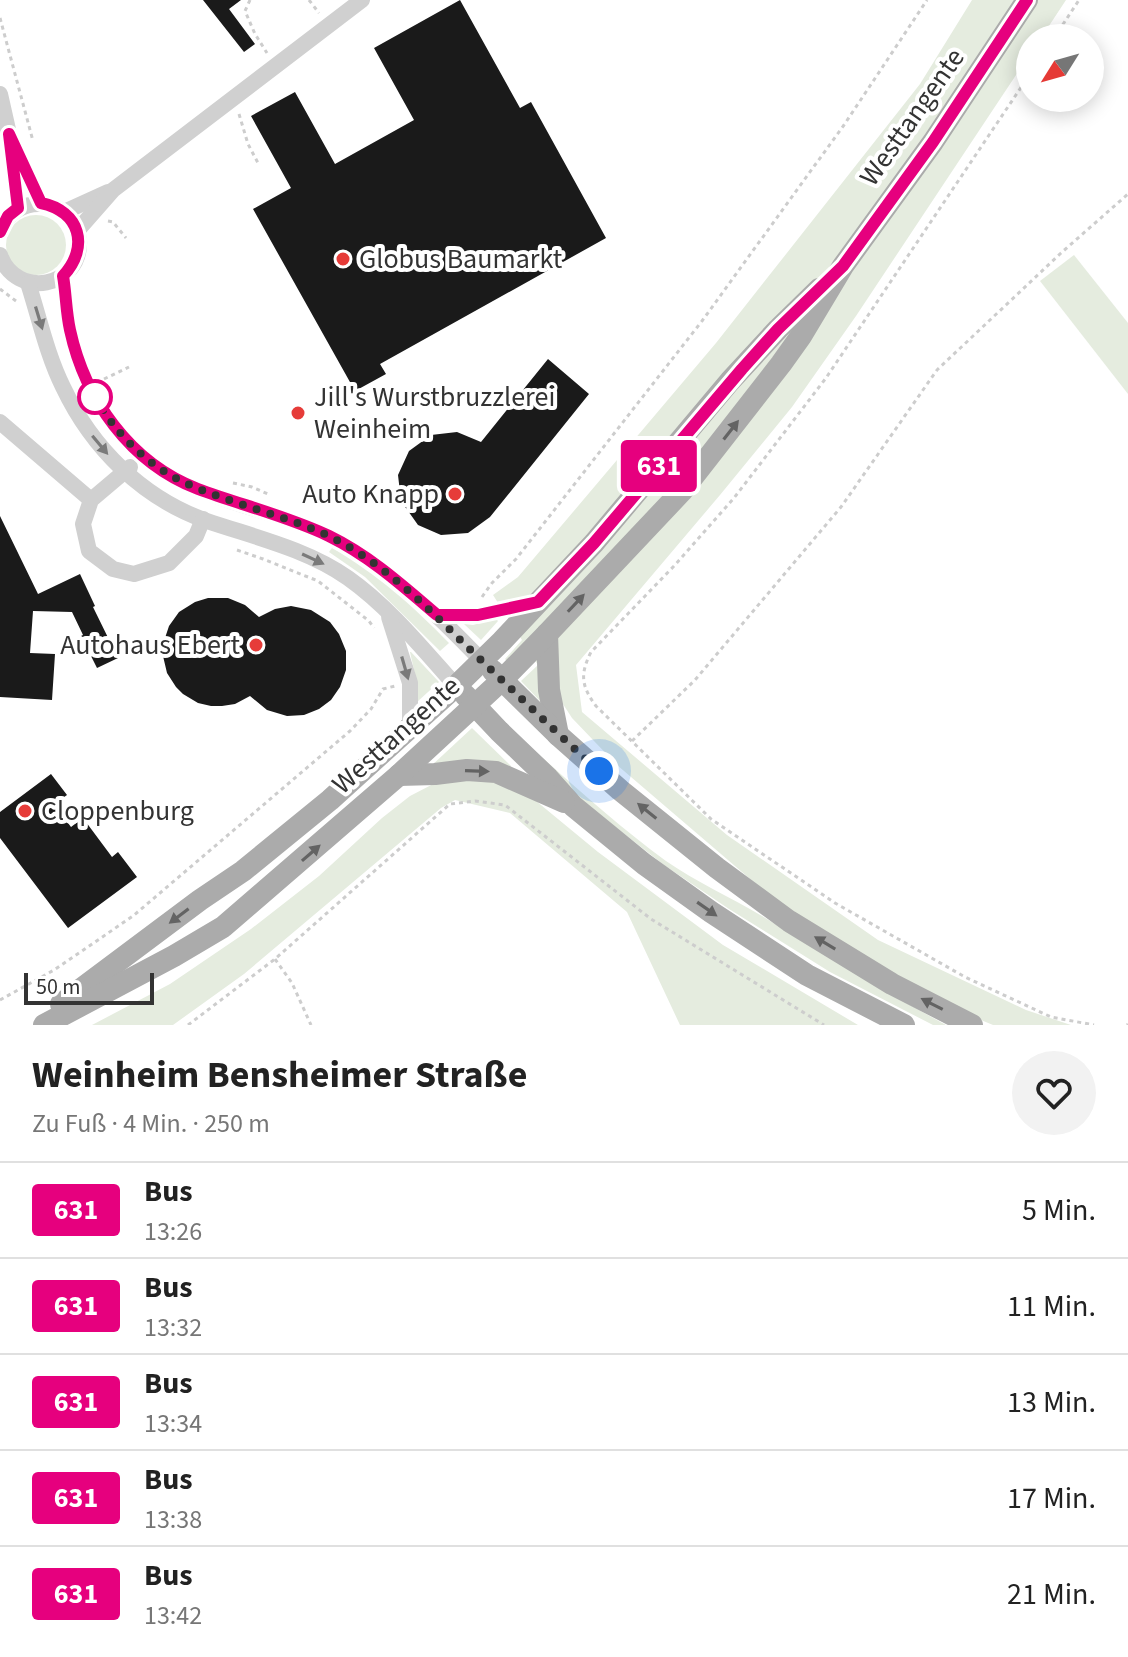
<!DOCTYPE html>
<html lang="de">
<head>
<meta charset="utf-8">
<style>
	:root { --surface:#fff; --page:#f2f2f2; --text:#222; --muted:#767676; --line:#e0e0e0 }
	body { margin:0; font-family:"Source Sans 3",sans-serif; background:var(--page); color:var(--text); height:100vh; display:flex; flex-direction:column; font-size:30px; white-space:nowrap }
	* { box-sizing:border-box; margin:0 }
	p { font-size:26px; color:var(--muted) }
	.icon { flex:none; width:44px; height:44px; fill:none; stroke:currentColor; stroke-width:2; stroke-linecap:round; stroke-linejoin:round }
	.map { position:relative; height:1025px; overflow:hidden }
	.drawer { display:flex; flex-direction:column; background:var(--surface); flex:1 }
	.drawer>* { flex:none }
	.badge { padding:0 16px; border-radius:6px; font-size:28px; line-height:52px }
	.needle { width:52px; rotate:233deg }
	.buttons { position:absolute; left:1016px; top:24px; display:grid; gap:16px }
	.buttons a { display:grid; place-items:center; width:88px; height:88px; border-radius:50%; background:var(--surface); box-shadow:0 4px 20px #0003; font-size:40px }
	.scale { position:absolute; left:24px; bottom:20px; width:130px; box-sizing:border-box; padding-left:8px; border:4px solid #333; border-top:0; font-size:22px; line-height:28px; white-space:nowrap; color:#333; -webkit-text-stroke:6px #fff; paint-order:stroke }
	.you { position:absolute; width:40px; height:40px; margin:-20px; border:6px solid #fff; border-radius:50%; background:#1a73e8; box-shadow:0 0 0 12px #1a73e833 }
	.map>.badge { position:absolute; translate:-50% -50%; box-shadow:0 0 0 4px #fff }
	.round { display:grid; place-items:center; flex:none; width:84px; height:84px; border-radius:42px; background:var(--page) }
	.head { display:flex; align-items:center; justify-content:space-between; height:136px; padding:0 32px }
	h1 { font-size:38px; font-weight:700; line-height:60px }
	ul { padding:0; list-style:none }
	li { display:flex; align-items:center; gap:24px; height:96px; padding:0 32px; border-top:2px solid var(--line) }
	li div { flex:1 }
	li b { display:block; font-size:30px }
	li em { font-style:normal }
	li .badge { min-width:88px; font-weight:700; text-align:center }
	.map>svg:first-child { display:block }
</style>
</head>
<body>
<div class="map">
<svg width="1128" height="1025" viewBox="0 0 1128 1025">
	<rect width="100%" height="100%" fill="#fff"/>
	<g fill="#e5ecdf">
		<polygon points="972,0 1066,0 1041,38 1030,38 1030,54 856,316 792,407 720,495 576,665 582,712 727,835 878,940 1026,1010 1071,1025 993,1025 964,1013 801,920 763,890 617,765 572,718 539,667 541,702 521,681 538,665 525,645 507,661 505,659 522,640 493,595 518,577 716,343 920,84"/>
		<circle cx="36" cy="245" r="30"/>
		<polygon points="1074,255 1128,323 1128,394 1040,281"/>
		<path d="M332,548C378,575 412,605 449,643L440,651L365,577L329,552Z"/>
		<polygon points="496,619 498,621 481,640 464,624 473,625"/>
		<polygon points="410,652 411,652 439,682 417,702 415,674"/>
		<path d="M507,726C559,772 610,820 666,861C696,882 730,897 762,916C823,953 883,991 946,1025H933L830,972L729,909L664,865L586,804Z"/>
		<polygon points="472,728 511,766 509,769 430,767"/>
		<polygon points="472,776 524,791 598,852 723,945 858,1025 680,1025 627,912 510,813 455,800 441,808 244,974 173,1025 92,1025 170,984 251,929 319,876 382,818 410,796 439,781"/>
	</g>
	<g fill="#1a1a1a">
		<polygon points="203,0 241,0 229,9 255,44 244,52"/>
		<polygon points="460,0 520,108 531,102 606,238 380,364 386,374 355,391 253,209 291,188 251,116 295,92 335,164 414,120 374,48"/>
		<polygon points="548,359 589,394 490,517 468,533 441,535 418,525 401,501 398,475 409,451 431,435 457,432 481,442"/>
		<polygon points="0,516 38,594 80,574 95,606 93,607 118,658 97,668 81,636 83,635 72,612 33,611 30,653 55,654 52,700 0,697"/>
		<polygon points="208,598 228,598 245,605 259,617 275,609 291,606 311,610 330,622 339,634 346,651 346,670 340,687 331,700 319,709 304,715 287,716 267,710 250,696 235,704 222,706 211,706 198,703 183,694 176,687 167,673 163,656 164,641 169,626 179,612 195,602"/>
		<polygon points="51,774 67,795 54,804 71,827 83,818 112,857 118,852 137,877 68,928 0,838 0,812"/>
	</g>
	<g fill="none" stroke-linecap="round" stroke-linejoin="round">
		<g stroke="#cdcdcd" stroke-width="3" stroke-dasharray="4 4" stroke-linecap="butt">
			<polyline points="250,0 245,11 255,34 267,53"/>
			<polyline points="309,0 319,13"/>
			<polyline points="0,18 33,141"/>
			<polyline points="1054,38 1079,0"/>
			<path d="M1030,74L826,378L734,498L675,565L591,652C580,674 581,686 596,706L711,819L835,903L965,977L1051,1017L1094,1025"/>
			<polyline points="239,114 248,144 258,163"/>
			<polyline points="108,221 113,222 126,238"/>
			<polyline points="0,289 16,301"/>
			<polyline points="104,379 129,367"/>
			<polyline points="233,483 252,487 268,494"/>
			<polyline points="237,550 263,559 318,581 369,621 374,628"/>
			<polyline points="482,597 492,583 516,559 702,321 844,125 927,0"/>
			<polyline points="632,741 695,680 841,507 937,370 1061,253 1128,194"/>
			<polyline points="275,959 292,983 311,1025"/>
			<polyline points="0,1000 54,970 133,916 350,731 371,709 383,689 395,686"/>
			<polyline points="188,1025 275,959 450,804 475,801 505,805 651,919 824,1025"/>
			<polyline points="1127,1025 1128,1024"/>
		</g>
		<g stroke="#d0d0d0" stroke-width="16">
			<polyline points="0,94 9,134 18,208"/>
			<polyline points="15,146 41,203"/>
			<polyline points="64,212 108,192"/>
			<polyline points="77,231 113,190 362,0"/>
			<path d="M0,232C13,191 75,196 79,240C82,288 16,300 0,255"/>
			<path d="M63,276C66,294 66,312 70,330C85,399 128,458 193,487C238,507 288,515 331,537C390,568 437,614 482,661"/>
			<path d="M28,283C39,317 47,355 63,387C92,448 142,498 207,521C254,537 307,549 348,578C389,607 422,648 456,686"/>
			<polyline points="0,422 91,500"/>
			<polyline points="130,467 91,500 83,524 89,551 113,569 134,574 169,563 196,536 203,519"/>
			<polyline points="437,615 478,615 538,602"/>
			<polyline points="389,617 410,683 410,727"/>
		</g>
		<g stroke="#ababab" stroke-width="22">
			<polyline points="547,634 549,690 558,735"/>
			<polyline points="493,671 558,735 620,790 717,868 789,921 892,984 972,1025"/>
			<polyline points="465,695 499,731 548,778 573,806 644,864 711,912 807,975 904,1025"/>
			<polyline points="399,775 435,774 467,770 496,772 564,802"/>
			<polyline points="61,1004 200,900 243,871 330,800 456,686 502,641 594,543 730,381 778,329 819,289"/>
			<polyline points="44,1025 174,956 223,927 399,775 502,680 547,634 682,491 781,364 801,336 843,266 933,142 1027,0"/>
		</g>
	</g>
	<defs><path id="oneway-solid" d="M-6-.8H1V-3.2L6.5 0L1 3.2V.8H-6Z" transform="scale(2)"/></defs>
	<g fill="#7a7a7a">
		<use href="#oneway-solid" transform="translate(39 318) rotate(73)"/>
		<use href="#oneway-solid" transform="translate(100 445) rotate(50)"/>
		<use href="#oneway-solid" transform="translate(313 559) rotate(25)"/>
		<use href="#oneway-solid" transform="translate(405 668) rotate(74)"/>
	</g>
	<g fill="#636363">
		<use href="#oneway-solid" transform="translate(731 430) rotate(-52)"/>
		<use href="#oneway-solid" transform="translate(576 603) rotate(-47)"/>
		<use href="#oneway-solid" transform="translate(477 771) rotate(2)"/>
		<use href="#oneway-solid" transform="translate(647 811) rotate(-141)"/>
		<use href="#oneway-solid" transform="translate(311 853) rotate(-41)"/>
		<use href="#oneway-solid" transform="translate(707 909) rotate(35)"/>
		<use href="#oneway-solid" transform="translate(179 916) rotate(143)"/>
		<use href="#oneway-solid" transform="translate(825 943) rotate(-149)"/>
		<use href="#oneway-solid" transform="translate(932 1004) rotate(-153)"/>
	</g>
	<g fill="none" stroke-linecap="round" stroke-linejoin="round">
		<g stroke="#fff" stroke-width="18">
			<path id="line" d="M0,232L8,216L18,208L9,134L41,203C80,211 90,247 63,276C66,293 66,312 70,330C85,399 130,463 198,489C241,505 287,516 329,536C370,556 403,586 437,615H478L538,602L594,543L742,369L778,329L843,266L933,142L1027,0"/>
		</g>
		<use href="#line" stroke="#e6007e" stroke-width="12"/>
		<path stroke="#333" stroke-width="8" stroke-dasharray="0 14.4" d="M95,397L92,391C114,434 151,470 197,488C240,506 286,516 329,536C390,566 435,616 484,663C522,699 560,736 599,771"/>
	</g>
	<g fill="#e63c39" stroke="#fff" stroke-width="3">
		<circle cx="343" cy="259" r="8"/>
		<circle cx="298" cy="413" r="8"/>
		<circle cx="455" cy="494" r="8"/>
		<circle cx="256" cy="645" r="8"/>
		<circle cx="25" cy="811" r="8"/>
	</g>
	<circle fill="#fff" stroke="#e6007e" stroke-width="4" cx="95" cy="397" r="16"/>
	<g text-anchor="middle" dominant-baseline="central" stroke-width="8" stroke-linejoin="round" paint-order="stroke">
		<g font-size="28" fill="#333" stroke="#fff">
			<text transform="translate(912 117) rotate(-55)">Westtangente</text>
			<text transform="translate(396 735) rotate(-42)">Westtangente</text>
		</g>
		<g font-size="28" fill="#333" stroke="#fff" text-anchor="start">
			<text x="359" y="259">Globus Baumarkt</text>
			<text x="314" y="397">Jill's Wurstbruzzlerei<tspan x="314" dy="32">Weinheim</tspan></text>
			<text x="439" y="494" text-anchor="end">Auto Knapp</text>
			<text x="240" y="645" text-anchor="end">Autohaus Ebert</text>
			<text x="41" y="811">Cloppenburg</text>
		</g>
	</g>
</svg>
<div class="buttons">
<a><svg class="needle" viewBox="-14 -14 28 28"><path d="M0-13l5 13h-10z" fill="#e53935"/><path d="M0 13l5-13h-10z" fill="#767676"/></svg></a>
</div>
<div class="scale">50 m</div>
<div class="you" style="left:599px;top:771px"></div>
<b class="badge" style="left:659px;top:466px;background:#e6007e;color:#fff">631</b>
</div>
<section class="drawer">
<div class="head"><div><h1>Weinheim Bensheimer Straße</h1><p>Zu Fuß · 4 Min. · 250 m</p></div><a class="round"><svg class="icon" aria-label="heart" viewBox="0 0 24 24"><path d="M12 20l-8-8c-3-5 5-10 8-4 3-6 11-1 8 4z"/></svg></a></div>
<ul>
<li><span class="badge" style="background:#e6007e;color:#fff">631</span><div><b>Bus</b><p>13:26</p></div><em>5 Min.</em></li>
<li><span class="badge" style="background:#e6007e;color:#fff">631</span><div><b>Bus</b><p>13:32</p></div><em>11 Min.</em></li>
<li><span class="badge" style="background:#e6007e;color:#fff">631</span><div><b>Bus</b><p>13:34</p></div><em>13 Min.</em></li>
<li><span class="badge" style="background:#e6007e;color:#fff">631</span><div><b>Bus</b><p>13:38</p></div><em>17 Min.</em></li>
<li><span class="badge" style="background:#e6007e;color:#fff">631</span><div><b>Bus</b><p>13:42</p></div><em>21 Min.</em></li>
</ul>
</section>
</body>
</html>
